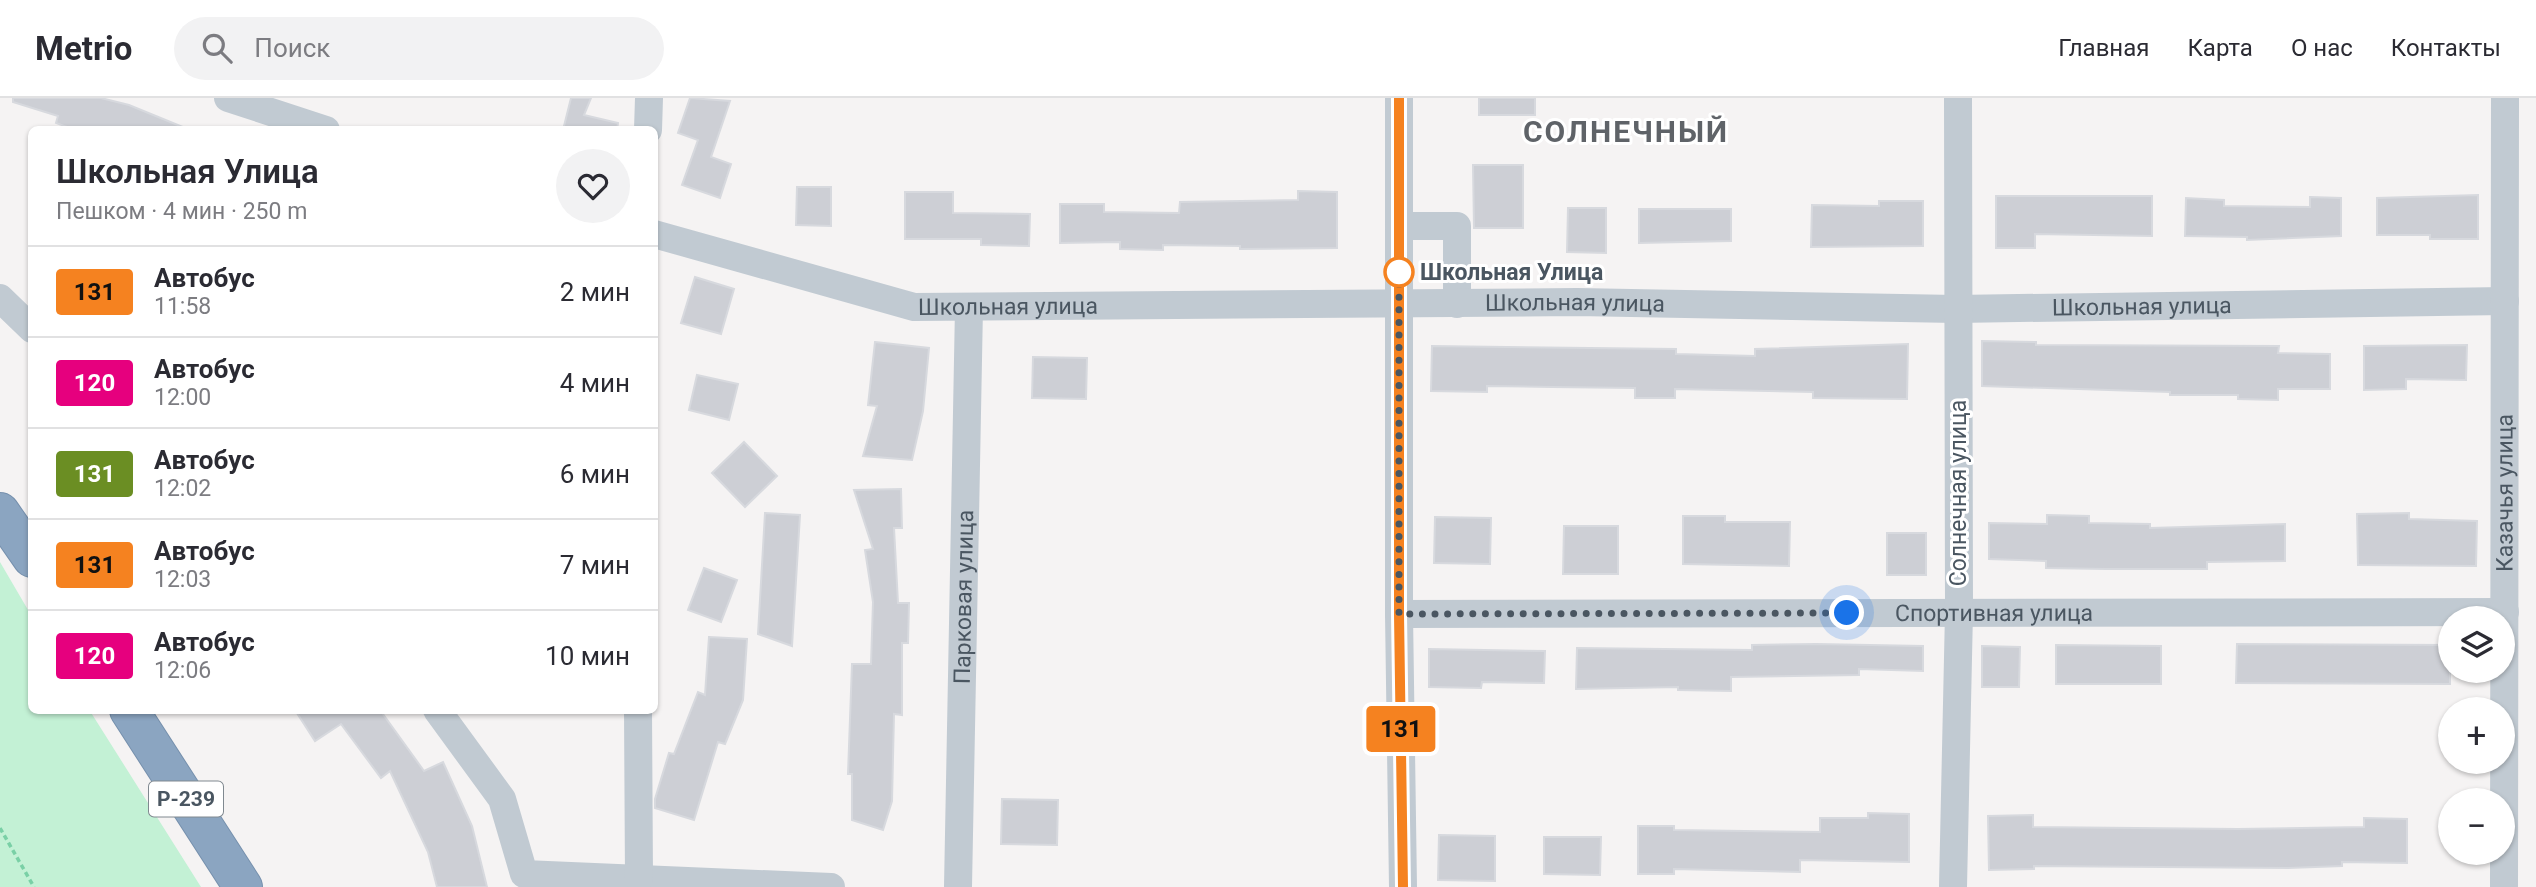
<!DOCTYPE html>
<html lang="ru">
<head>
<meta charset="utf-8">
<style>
	:root { --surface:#fff; --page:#f2f2f3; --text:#2b2b33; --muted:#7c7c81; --line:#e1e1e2 }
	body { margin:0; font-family:Roboto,sans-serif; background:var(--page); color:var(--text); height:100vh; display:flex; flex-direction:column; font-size:26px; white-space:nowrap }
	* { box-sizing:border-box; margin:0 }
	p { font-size:23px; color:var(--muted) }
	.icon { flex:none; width:38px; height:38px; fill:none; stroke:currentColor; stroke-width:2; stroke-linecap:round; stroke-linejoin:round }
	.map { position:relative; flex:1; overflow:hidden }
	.side { position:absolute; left:28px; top:28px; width:630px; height:588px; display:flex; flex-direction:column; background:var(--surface); border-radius:10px; box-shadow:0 2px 5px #0004 }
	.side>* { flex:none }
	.badge { padding:0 14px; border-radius:5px; font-size:24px; line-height:46px }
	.tools { position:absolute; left:2438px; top:508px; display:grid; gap:14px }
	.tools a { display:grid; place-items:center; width:77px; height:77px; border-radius:50%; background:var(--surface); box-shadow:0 2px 5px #0004; font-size:35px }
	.you { position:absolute; width:35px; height:35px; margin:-18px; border:5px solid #fff; border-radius:50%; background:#1a73e8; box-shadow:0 0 0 10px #1a73e833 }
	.map>.badge { position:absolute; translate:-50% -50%; box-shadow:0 0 0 4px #fff }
	.round { display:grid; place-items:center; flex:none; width:74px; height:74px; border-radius:37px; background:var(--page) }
	.summary { display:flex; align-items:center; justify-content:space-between; height:119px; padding:0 28px }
	h1 { font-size:33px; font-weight:600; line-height:52px }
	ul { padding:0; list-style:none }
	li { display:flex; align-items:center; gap:21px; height:91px; padding:0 28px; border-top:2px solid var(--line) }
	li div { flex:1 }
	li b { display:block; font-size:26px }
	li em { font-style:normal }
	li .badge { min-width:77px; font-weight:700; text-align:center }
	header { display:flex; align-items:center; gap:42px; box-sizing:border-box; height:98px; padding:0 35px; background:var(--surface); border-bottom:2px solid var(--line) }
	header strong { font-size:33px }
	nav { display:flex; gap:38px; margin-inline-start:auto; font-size:24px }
	.search { width:490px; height:63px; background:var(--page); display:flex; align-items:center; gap:18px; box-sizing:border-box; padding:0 24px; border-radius:38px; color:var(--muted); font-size:26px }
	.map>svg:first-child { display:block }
</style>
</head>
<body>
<header>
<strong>Metrio</strong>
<div class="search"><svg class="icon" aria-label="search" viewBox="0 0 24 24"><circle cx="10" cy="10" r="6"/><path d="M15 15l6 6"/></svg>Поиск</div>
<nav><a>Главная</a><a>Карта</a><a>О нас</a><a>Контакты</a></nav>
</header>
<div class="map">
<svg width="2536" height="789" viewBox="0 0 2536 789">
	<rect width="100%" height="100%" fill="#f5f3f3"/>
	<polygon fill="#c3f1d5" points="0,464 31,517 32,612 90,613 201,789 0,789"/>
	<g fill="#cdcfd5" stroke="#d7d9de" stroke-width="2">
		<polygon points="13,0 101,0 129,7 190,32 75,32 56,25 58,18 13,4"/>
		<polygon points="571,0 591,0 584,17 618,25 617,32 563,32"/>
		<polygon points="690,0 730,3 711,59 731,66 720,100 682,87 698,42 678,35"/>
		<rect x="1479" y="0" width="56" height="17"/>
		<polygon points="1473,67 1523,67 1523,130 1474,130"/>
		<polygon points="797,89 831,89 831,128 796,127"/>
		<polygon points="1298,93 1337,94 1337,150 1240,151 1240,148 1163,147 1163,152 1120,151 1120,144 1060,145 1060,106 1104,106 1104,114 1179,115 1180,104 1298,102"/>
		<polygon points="905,94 953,94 953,115 1030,116 1029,148 981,147 981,141 905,141"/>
		<polygon points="2478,97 2478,141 2430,141 2430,137 2377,137 2377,100"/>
		<polygon points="1996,98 2152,98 2152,138 2035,136 2035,150 1996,150"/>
		<polygon points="2310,99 2341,100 2341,138 2247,142 2247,139 2185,138 2186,100 2224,102 2224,108 2310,109"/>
		<polygon points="1879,103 1923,103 1923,148 1811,149 1812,107 1879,108"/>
		<polygon points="1568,110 1606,110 1606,155 1567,154"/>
		<polygon points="1639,111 1731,111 1731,143 1639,145"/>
		<polygon points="695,179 734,191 721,236 681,225"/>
		<polygon points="1982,243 2036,244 2036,247 2279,248 2278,255 2330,256 2330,291 2278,291 2278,302 2238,301 2238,297 2170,297 2170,294 1982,288"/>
		<polygon points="875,244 929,250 923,313 912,362 863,358 877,308 868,307"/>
		<polygon points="1908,246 1907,301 1813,300 1813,294 1675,291 1675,300 1635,300 1635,290 1552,289 1487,288 1487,294 1431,293 1432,248 1676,251 1676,256 1755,258 1755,251"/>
		<polygon points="2467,247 2466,282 2406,281 2406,291 2364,292 2364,248"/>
		<polygon points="1033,259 1087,260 1086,301 1032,300"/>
		<polygon points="697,277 738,286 729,322 689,312"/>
		<polygon points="744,344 777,378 745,409 712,375"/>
		<polygon points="901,391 902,430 894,430 898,505 909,505 908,545 902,545 902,617 894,616 892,703 883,732 852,722 852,676 848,676 852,566 871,566 873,504 865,452 873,451 854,392"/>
		<polygon points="765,415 800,417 792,548 758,536"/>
		<polygon points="2409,415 2409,421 2477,423 2476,468 2358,467 2357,416"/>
		<polygon points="2047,417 2089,418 2089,425 2150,426 2150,430 2285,426 2285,463 2207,464 2207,471 2106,471 2046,470 2046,463 1989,461 1989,425 2047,426"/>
		<polygon points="1683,418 1725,418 1725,424 1790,424 1789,468 1683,466"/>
		<polygon points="1435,419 1491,420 1490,466 1434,465"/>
		<polygon points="1564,428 1618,428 1618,476 1563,476"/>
		<rect x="1887" y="435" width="39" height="42"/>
		<polygon points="704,470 737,482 721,524 688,512"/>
		<polygon points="709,539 747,541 743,602 725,646 718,644 694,722 655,710 655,701 669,655 674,656 698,594 705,597"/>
		<polygon points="1816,546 1923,548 1923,573 1859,571 1859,577 1731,579 1731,593 1678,592 1678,589 1576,591 1577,550 1752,552 1752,547"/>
		<polygon points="2237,546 2450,547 2450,586 2236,585"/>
		<polygon points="2056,547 2161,548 2161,586 2056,586"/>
		<polygon points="1982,548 2020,549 2019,589 1982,589"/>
		<polygon points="1429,551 1545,553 1544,585 1482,584 1481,590 1429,589"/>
		<polygon points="295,612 380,612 424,673 443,664 472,728 487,789 437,789 428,754 390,673 381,680 341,626 315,643"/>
		<polygon points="1002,701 1058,702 1057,747 1001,746"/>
		<polygon points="1868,715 1909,716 1909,764 1800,762 1800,774 1674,771 1674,776 1638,776 1638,728 1674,728 1674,732 1820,734 1820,720 1868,720"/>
		<polygon points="2033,717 2033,729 2238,731 2364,729 2364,720 2407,721 2407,765 2342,764 2342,768 2288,770 2034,768 2034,771 1989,772 1988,718"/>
		<polygon points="1439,737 1495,738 1495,783 1438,782"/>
		<polygon points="1544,739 1601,739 1600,777 1544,776"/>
	</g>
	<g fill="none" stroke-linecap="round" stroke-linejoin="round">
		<g stroke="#7690ad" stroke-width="40">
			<g id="highway">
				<polyline points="0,414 32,460"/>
				<polyline points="129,612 243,789"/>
			</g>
		</g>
		<polyline stroke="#7ad0a6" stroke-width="3.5" stroke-dasharray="5 3.5" stroke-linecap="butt" points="0,730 34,789"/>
		<g stroke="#c1cad2" stroke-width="28">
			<polyline points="228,0 326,32"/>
			<polyline points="1399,0 1399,516 1403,789"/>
			<polyline points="648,32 649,0"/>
			<polyline points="1399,128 1457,128 1457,206"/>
			<path id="s1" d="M654,136L914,209L1577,204L1956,211L2505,203"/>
			<polyline points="0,200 32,231"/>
			<path id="s2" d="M1399,516L2505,514"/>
			<polyline points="437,612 502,701 524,776 831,789"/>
			<polyline points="638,612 639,781"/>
			<path id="s3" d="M958,789L969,209"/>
			<polyline points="1953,789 1959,514 1958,0"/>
			<path id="s4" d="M2504,789L2505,0"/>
		</g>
		<use href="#highway" stroke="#8ba5c1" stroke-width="38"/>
	</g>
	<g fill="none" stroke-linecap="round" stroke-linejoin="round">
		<g stroke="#fff" stroke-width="16">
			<polyline id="line" points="1399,0 1399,516 1403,789"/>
		</g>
		<use href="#line" stroke="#f58220" stroke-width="10"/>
		<polyline stroke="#4a5661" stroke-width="7" stroke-dasharray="0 12.6" points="1399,174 1399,516 1847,515"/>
	</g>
	<circle fill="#fff" stroke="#f58220" stroke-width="3.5" cx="1399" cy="174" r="14"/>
	<g text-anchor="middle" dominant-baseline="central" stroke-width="6" stroke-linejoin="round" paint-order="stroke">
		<rect fill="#fff" stroke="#808990" stroke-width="2" x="149" y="683.5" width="74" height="35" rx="5"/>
		<g font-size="21" font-weight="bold" fill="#4a5661">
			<text x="186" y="701">Р-239</text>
		</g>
		<g font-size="23" font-weight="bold" fill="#4a5661" stroke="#fff" text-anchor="start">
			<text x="1420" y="174">Школьная Улица</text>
		</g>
		<g font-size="23" fill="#4a5661" stroke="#fff">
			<text stroke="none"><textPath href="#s1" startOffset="931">Школьная улица</textPath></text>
			<text stroke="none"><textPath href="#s1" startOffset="364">Школьная улица</textPath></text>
			<text stroke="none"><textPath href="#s1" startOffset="1498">Школьная улица</textPath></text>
			<text transform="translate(1958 395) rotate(-90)">Солнечная улица</text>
			<text stroke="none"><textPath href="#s4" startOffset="394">Казачья улица</textPath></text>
			<text stroke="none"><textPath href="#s3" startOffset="290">Парковая улица</textPath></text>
			<text stroke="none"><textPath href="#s2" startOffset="595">Спортивная улица</textPath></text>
		</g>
		<g font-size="30" font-weight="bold" letter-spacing="2" fill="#5f6368" stroke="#fff">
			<text x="1626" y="33">СОЛНЕЧНЫЙ</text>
		</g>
	</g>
</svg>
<div class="tools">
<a><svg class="icon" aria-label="layers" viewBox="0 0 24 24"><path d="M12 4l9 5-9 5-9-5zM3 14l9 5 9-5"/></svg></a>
<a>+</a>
<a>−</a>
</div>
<div class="you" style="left:1847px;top:515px"></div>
<b class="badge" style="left:1401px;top:631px;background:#f58220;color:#111">131</b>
<section class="side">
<div class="summary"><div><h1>Школьная Улица</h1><p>Пешком · 4 мин · 250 m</p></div><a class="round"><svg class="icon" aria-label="heart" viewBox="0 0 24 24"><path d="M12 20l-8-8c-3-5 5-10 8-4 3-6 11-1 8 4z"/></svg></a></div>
<ul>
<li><span class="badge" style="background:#f58220;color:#111">131</span><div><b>Автобус</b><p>11:58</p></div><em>2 мин</em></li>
<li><span class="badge" style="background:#e6007e;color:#fff">120</span><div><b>Автобус</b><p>12:00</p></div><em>4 мин</em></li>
<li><span class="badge" style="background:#6b8e23;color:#fff">131</span><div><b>Автобус</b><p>12:02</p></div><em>6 мин</em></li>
<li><span class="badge" style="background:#f58220;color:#111">131</span><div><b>Автобус</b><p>12:03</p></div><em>7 мин</em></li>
<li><span class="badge" style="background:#e6007e;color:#fff">120</span><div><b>Автобус</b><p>12:06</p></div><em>10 мин</em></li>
</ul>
</section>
</div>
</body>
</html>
